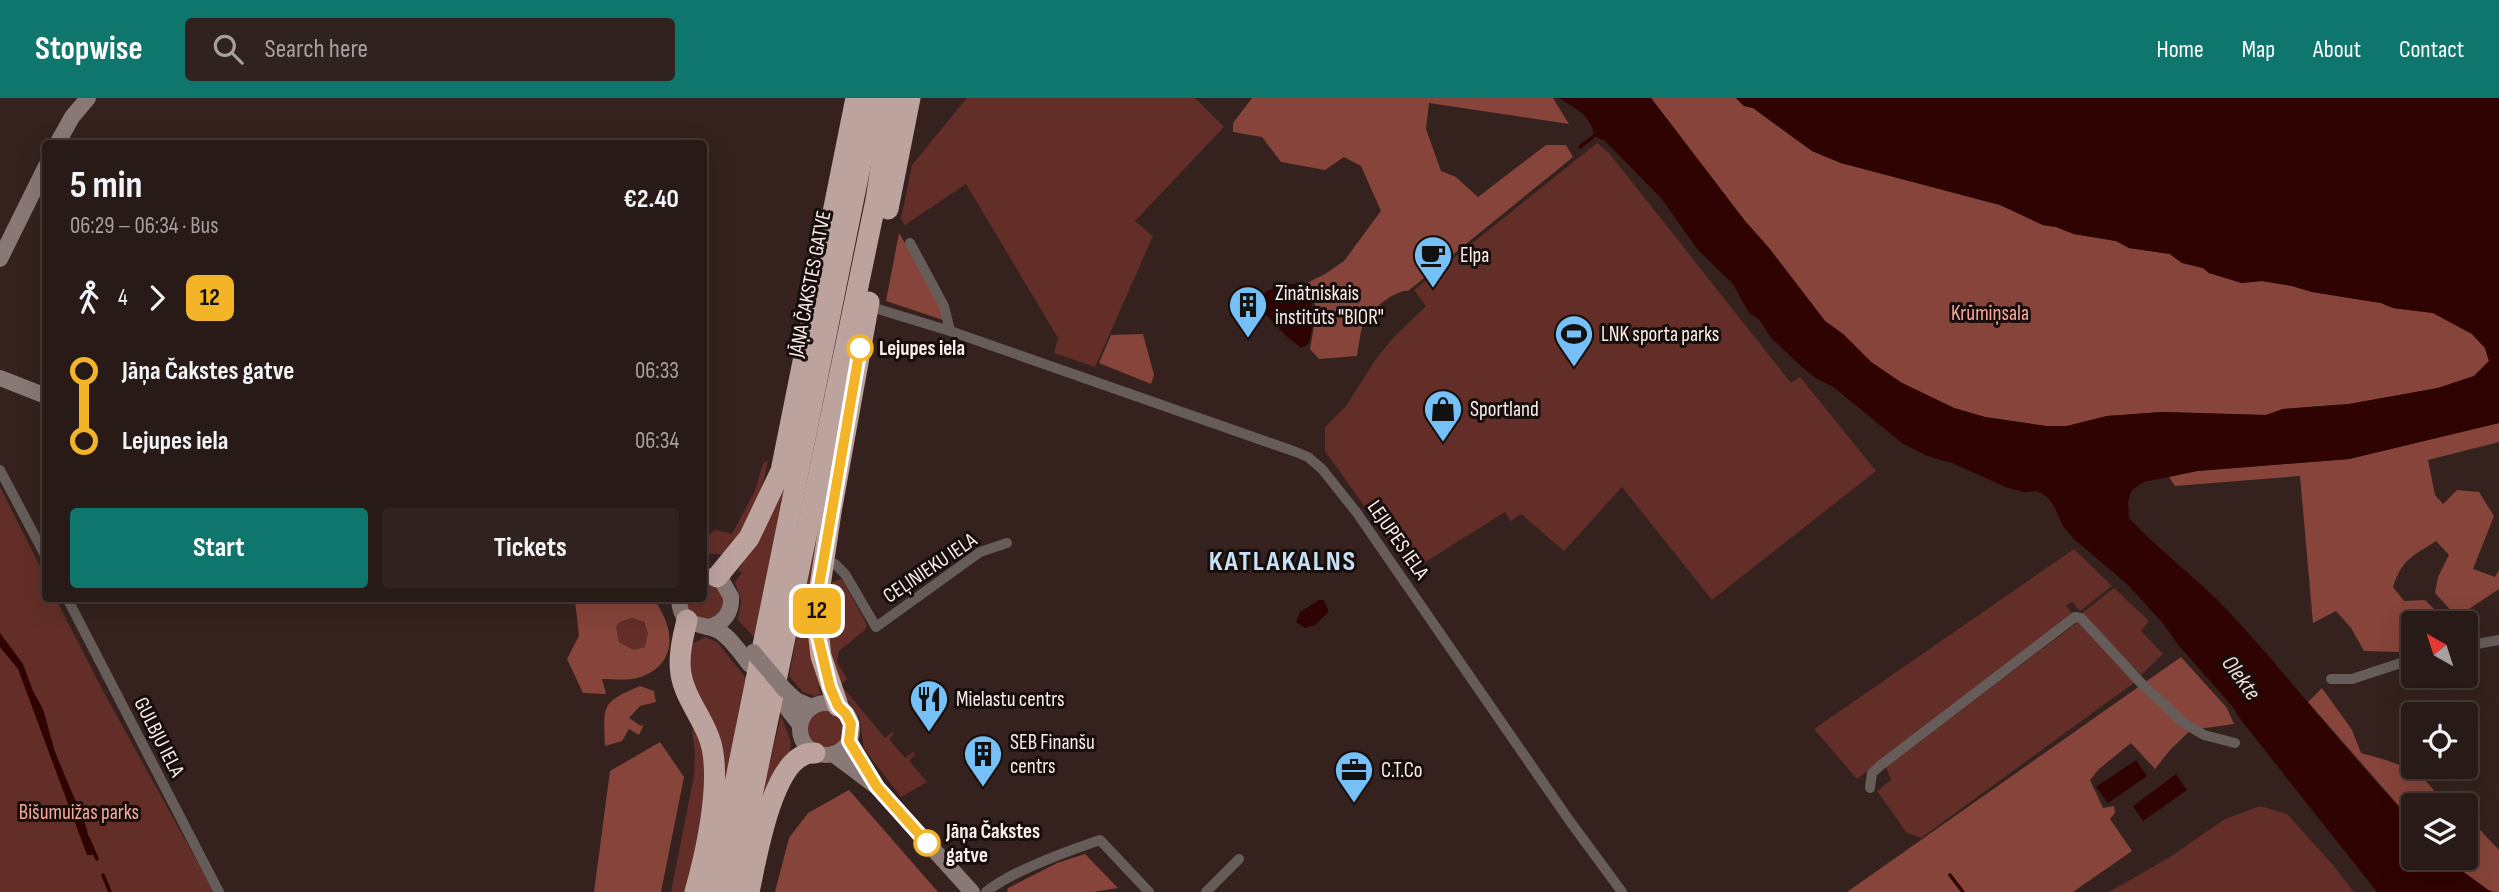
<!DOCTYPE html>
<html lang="en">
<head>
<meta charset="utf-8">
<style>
	:root { --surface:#281a16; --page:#30231f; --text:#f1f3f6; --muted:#a5a1a1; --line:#443835; --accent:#0f766e }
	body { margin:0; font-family:"Sofia Sans Condensed",sans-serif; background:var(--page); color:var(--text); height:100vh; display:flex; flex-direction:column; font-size:26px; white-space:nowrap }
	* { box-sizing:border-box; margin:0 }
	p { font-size:23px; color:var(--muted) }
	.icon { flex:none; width:38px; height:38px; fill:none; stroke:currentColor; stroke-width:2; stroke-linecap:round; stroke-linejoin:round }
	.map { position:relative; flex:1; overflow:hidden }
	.sheet { position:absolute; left:42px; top:42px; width:665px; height:462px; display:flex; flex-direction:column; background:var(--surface); border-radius:7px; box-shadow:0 7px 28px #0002,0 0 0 2px var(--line) }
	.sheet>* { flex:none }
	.badge { padding:0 14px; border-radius:10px; font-size:24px; line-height:46px }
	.needle { width:46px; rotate:321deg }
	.controls { position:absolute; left:2401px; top:513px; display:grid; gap:14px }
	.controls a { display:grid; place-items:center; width:77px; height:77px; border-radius:7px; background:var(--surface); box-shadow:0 7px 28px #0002,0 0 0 2px var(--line); font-size:35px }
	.map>.badge { position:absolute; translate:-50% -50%; box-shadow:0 0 0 4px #fff }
	.legs { display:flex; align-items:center; gap:10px; height:77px; padding:0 28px; font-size:23px }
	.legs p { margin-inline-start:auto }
	.overview { display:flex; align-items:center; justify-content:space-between; height:119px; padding:0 28px }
	h1 { font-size:38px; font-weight:700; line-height:52px }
	.button { display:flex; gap:14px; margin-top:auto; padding:14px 28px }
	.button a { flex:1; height:80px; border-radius:7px; background:var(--accent); color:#fff; font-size:28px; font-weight:700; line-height:80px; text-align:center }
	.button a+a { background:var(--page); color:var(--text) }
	ul { padding:0 28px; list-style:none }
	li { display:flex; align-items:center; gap:24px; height:70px; font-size:26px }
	li i { display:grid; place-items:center; width:10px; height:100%; margin:0 9px; background:currentColor }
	li i::after { content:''; width:18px; height:18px; margin:-9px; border:5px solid; border-radius:50%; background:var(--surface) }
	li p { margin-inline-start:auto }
	li:first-child i { background:linear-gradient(#0000 50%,currentColor 0) }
	li:last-child i { background:linear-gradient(currentColor 50%,#0000 0) }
	header { display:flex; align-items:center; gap:42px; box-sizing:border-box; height:98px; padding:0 35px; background:var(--accent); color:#fff }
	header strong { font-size:33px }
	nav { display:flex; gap:38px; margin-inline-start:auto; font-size:24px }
	.search { width:490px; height:63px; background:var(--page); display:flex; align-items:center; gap:18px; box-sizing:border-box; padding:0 24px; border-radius:7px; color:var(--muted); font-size:26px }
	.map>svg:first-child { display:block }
</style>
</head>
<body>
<header>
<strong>Stopwise</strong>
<div class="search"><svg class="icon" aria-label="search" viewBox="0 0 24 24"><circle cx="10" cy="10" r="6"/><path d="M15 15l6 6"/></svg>Search here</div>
<nav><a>Home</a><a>Map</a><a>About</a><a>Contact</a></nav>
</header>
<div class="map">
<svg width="2499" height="794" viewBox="0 0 2499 794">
	<rect width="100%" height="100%" fill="#35221e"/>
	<g fill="#622e27">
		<polygon points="967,0 1195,0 1224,29 1135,123 1153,138 1095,269 1054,255 1058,240 966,86 905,127 901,121 912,67"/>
		<polygon points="1597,45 1609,55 1791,285 1800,279 1876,373 1712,502 1622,389 1564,453 1521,416 1511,423 1505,414 1411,473 1325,353 1325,329 1346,308 1376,261 1392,241 1426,208 1414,192"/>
		<polygon points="839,111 755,540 738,522 741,504 735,484 742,475 738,472 756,443"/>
		<path d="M768,363C759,407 750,420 725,457L704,455V441L715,432L732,436L755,393L763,365Z"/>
		<polygon points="0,389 45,478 46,500 56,501 102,591 214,794 0,794"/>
		<polygon points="823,403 822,587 818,589 821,596 815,598 803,594 789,578"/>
		<polygon points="2074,451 2112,488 2080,513 2072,504 2066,508 2073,516 1857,681 1814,631"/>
		<polygon points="842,481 867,527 865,532 839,553 837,564 847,581 841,587 885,640 892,634 894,636 889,641 905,660 913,654 915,657 909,663 927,684 901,699 864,651 859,618 840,592 827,534 832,484"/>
		<path d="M704,485C718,486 731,500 721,515C719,518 715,520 712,522L694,519L687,509V501L704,500Z"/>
		<polygon points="2114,490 2149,523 2141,533 2163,556 2141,577 2081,516"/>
		<polygon points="632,520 643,524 649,535 646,549 634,552 619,544 616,529 620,524"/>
		<polygon points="2078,524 2135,584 1921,740 1907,735 1877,693 1891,682 1886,669"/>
		<polygon points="705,539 717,544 747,581 717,728 719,703 690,583 690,544 694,545"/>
		<circle cx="826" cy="632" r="19"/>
		<polygon points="781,617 791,644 789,657 754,734"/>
		<polygon points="692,631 696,632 709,664 691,794 671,794 694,677 695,656"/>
		<polygon points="2260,708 2287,716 2333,767 2354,794 2109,794 2170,759 2225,721"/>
	</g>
	<g fill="#86443a" fill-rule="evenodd">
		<path d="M1252,0H1553L1569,26L1429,5L1426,31L1441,73L1456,79L1478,99L1546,47H1566L1573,59L1408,193C1397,191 1369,213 1364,224C1360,234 1359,247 1357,258L1319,261L1310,251L1317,211L1305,186L1325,176L1344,163L1381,113L1361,68L1344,59L1325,72L1281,64L1262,39L1233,34V25Z"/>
		<polygon points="1651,0 1736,0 1744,8 1753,10 1812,53 1841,65 2000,107 2043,127 2056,129 2074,136 2116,143 2129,150 2170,156 2182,165 2203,170 2209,175 2242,185 2262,183 2292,188 2312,194 2381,205 2393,210 2433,215 2472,236 2485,250 2489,263 2474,278 2438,290 2349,306 2283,311 2266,317 2162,314 2107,318 2067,328 2046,328 1985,319 1954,310 1902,285 1871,264 1843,236 1825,223 1769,150 1745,123"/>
		<polygon points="899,135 941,208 943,222 886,203"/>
		<polygon points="1143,236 1154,277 1151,286 1099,265 1111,237"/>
		<path d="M2499,325V344L2428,362L2435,397L2443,406L2457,392L2479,394L2494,418L2473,471L2495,479L2499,472V491L2457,519L2435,495L2438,479L2449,457L2436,443C2413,458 2402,461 2393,489L2404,503L2425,502L2448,525H2413V551L2401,554L2364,553L2351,530L2336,513L2313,525L2300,378L2175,388L2169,379L2197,373L2349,361Z"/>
		<path d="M578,501H653C674,527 680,565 641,579C630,583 614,581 602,581L606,596L583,595L567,561L579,538L575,503ZM632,520L644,524L648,535L645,549L634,552L619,544L616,529L620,524Z"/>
		<polygon points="2181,559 2227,610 2234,626 2191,632 2170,652 2155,671 2131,645 2099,671 2090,682 2103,710 2114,708 2115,715 2110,721 2132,753 2073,794 1847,794"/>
		<path d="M640,588L654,593L656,604L640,608L629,620L641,628L644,626L639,637L629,631L622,643L605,648C604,607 600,605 640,588Z"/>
		<path d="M2322,590L2352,632L2361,655C2382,661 2404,666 2422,680C2433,688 2436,699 2449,707H2413V724L2308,604Z"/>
		<polygon points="660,644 684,679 661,794 594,794 610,673"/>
		<polygon points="849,692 938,794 775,794 789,740 808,715"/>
		<path d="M2466,717L2499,752V794C2481,794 2460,772 2448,760H2466Z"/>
		<polygon points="1085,756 1118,790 1094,794 1007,794 1008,790 1057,765"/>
	</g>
	<g fill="#2f0301">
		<path d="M1559,0H1651L1745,123L1769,150L1825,223L1843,236L1871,264L1902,285L1954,310L1985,319L2046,328H2067L2107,318L2162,314L2266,317L2283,311L2349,306L2438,290L2474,278L2489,263L2485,250L2472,236L2433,215L2393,210L2381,205L2312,194L2292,188L2262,183L2242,185L2209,175L2203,170L2182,165L2170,156L2129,150L2116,143L2074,136L2056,129L2043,127L2000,107L1841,65L1812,53L1753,10L1744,8L1736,0H2499V325L2349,361L2197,373L2144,384L2132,392L2128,403L2129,420C2161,454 2198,481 2230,515C2293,583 2349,657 2413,724V760H2448L2461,772L2491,794H2377L2241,622L2232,608L2180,549L2161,523L2128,487L2074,441L2063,428L2054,408L2047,399L2037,393L2024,394L2008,390L1952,365L1927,358L1902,345L1832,288L1817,281L1803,270L1771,240L1759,221L1749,215L1733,186L1698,152L1661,100L1605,43L1594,38C1592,17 1574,10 1559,0Z"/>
		<path d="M1295,186L1308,192C1313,208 1315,231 1308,246L1301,250L1283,235L1258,208L1265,194L1278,188Z"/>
		<polygon points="1319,502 1324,502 1329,514 1315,527 1305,530 1296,524 1300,514"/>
		<polygon points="0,535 23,566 33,593 43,611 55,654 86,728 93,757 87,757 18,571 0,549"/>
		<polygon points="2136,662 2147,678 2108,705 2096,689"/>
		<polygon points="2176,676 2187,692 2143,723 2133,708"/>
	</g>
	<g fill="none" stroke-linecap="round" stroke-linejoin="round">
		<g stroke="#2f0301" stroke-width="3.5">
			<polyline points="1580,49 1594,38"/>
			<polyline points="88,740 97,761"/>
			<polyline points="103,777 110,794"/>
			<polyline points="1950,777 1963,794"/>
		</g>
		<g stroke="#665c5a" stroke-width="10">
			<polyline points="910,145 944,208 950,233"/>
			<polyline points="868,208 950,233 1296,354 1308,359 1322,371 1357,415 1569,722 1622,794"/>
			<polyline points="0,372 46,459"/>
			<polyline points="823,464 835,466 845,476 876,529 980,454 1007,445"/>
			<polyline points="67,500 219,794"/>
			<polyline points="2466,548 2499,542"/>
			<polyline points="2331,581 2352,581 2413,561"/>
			<polyline points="1870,690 1872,675 1881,667 2075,519 2081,520 2141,585 2185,626 2204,637 2235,645"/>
			<path d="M986,794C1011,773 1068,753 1100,742L1149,794"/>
			<polyline points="1206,794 1239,761"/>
		</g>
		<g stroke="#897976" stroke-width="16">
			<polyline points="57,46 72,19 88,0"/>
			<polyline points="0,161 46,68"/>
			<polyline points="0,280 46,298"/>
			<path d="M704,477L722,483L731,499C732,515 724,525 709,529"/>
			<path d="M679,500C680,532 699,523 719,533C731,540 741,556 750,567"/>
			<polyline points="785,592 796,602 812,609"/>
			<polyline points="783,605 800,627"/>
			<circle cx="826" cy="631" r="26"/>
			<polyline points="849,643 872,681"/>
			<polyline points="833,656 877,689 972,794"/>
		</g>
		<g stroke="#bda39e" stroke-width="21">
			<polyline points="888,111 910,0"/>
			<polyline points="717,479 749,440 781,373 856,0"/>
			<path d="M687,522C683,539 678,558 681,576C685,603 709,626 713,655C719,695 706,755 695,794"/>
			<polyline points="838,608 821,558 816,515 831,414 869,204"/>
			<polyline points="713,794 874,0"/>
			<polyline points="732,794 876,102 892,0"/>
			<path d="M749,794C756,762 771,670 804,657C807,655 811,655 815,655"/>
		</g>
		<polyline stroke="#897976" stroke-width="16" points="753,554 785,592"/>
	</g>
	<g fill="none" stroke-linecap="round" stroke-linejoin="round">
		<g stroke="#fff" stroke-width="16">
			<polyline id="line-1" points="860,250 819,488 818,539 830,589 838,608 846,616 851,626 849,643 877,689 927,745"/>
		</g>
		<use href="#line-1" stroke="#f4b427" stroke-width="10"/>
	</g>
	<defs>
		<g id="cafe-pin" transform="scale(2.0125)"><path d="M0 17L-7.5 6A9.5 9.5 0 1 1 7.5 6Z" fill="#75c0f6" stroke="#170e0c"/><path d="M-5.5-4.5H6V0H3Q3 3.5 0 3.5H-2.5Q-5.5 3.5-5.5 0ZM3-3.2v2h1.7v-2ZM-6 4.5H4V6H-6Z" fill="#111"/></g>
		<g id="building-pin" transform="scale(2.0125)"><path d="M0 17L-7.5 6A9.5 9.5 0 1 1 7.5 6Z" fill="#75c0f6" stroke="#170e0c"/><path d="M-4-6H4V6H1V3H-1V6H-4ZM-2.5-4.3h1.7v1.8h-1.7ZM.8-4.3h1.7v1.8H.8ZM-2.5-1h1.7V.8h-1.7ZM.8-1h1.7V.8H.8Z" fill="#111"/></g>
		<g id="stadium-pin" transform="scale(2.0125)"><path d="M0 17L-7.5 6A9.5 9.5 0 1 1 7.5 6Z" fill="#75c0f6" stroke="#170e0c"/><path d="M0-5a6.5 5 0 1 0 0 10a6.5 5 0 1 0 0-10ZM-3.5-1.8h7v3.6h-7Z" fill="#111"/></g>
		<g id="shop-pin" transform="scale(2.0125)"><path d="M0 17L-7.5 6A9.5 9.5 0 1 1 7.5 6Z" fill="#75c0f6" stroke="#170e0c"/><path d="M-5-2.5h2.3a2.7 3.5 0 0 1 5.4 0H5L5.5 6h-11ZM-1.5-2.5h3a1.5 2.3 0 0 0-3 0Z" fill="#111"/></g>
		<g id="restaurant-pin" transform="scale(2.0125)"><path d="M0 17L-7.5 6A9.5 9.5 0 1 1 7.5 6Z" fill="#75c0f6" stroke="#170e0c"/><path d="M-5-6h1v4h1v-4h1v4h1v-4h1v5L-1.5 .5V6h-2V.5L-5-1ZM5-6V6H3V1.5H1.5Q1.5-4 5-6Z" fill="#111"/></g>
		<g id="office-pin" transform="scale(2.0125)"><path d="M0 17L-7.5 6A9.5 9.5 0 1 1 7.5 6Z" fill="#75c0f6" stroke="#170e0c"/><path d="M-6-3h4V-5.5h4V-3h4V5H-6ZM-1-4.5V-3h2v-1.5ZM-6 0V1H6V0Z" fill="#111"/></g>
	</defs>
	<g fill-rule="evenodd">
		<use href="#cafe-pin" x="1433" y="157"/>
		<use href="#building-pin" x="1248" y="207"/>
		<use href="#stadium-pin" x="1574" y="236"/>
		<use href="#shop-pin" x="1443" y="311"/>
		<use href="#restaurant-pin" x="929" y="601"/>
		<use href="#building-pin" x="983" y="656"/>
		<use href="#office-pin" x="1354" y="672"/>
	</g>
	<g fill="#fff" stroke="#f4b427" stroke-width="3.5">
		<circle cx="860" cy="250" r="12"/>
		<circle cx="927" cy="745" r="12"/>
	</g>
	<g text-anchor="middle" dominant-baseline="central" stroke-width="6" stroke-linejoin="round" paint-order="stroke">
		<g font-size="21" fill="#fceeec" stroke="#170e0c" text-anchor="start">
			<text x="1460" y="157">Elpa</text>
			<text x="1275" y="195">Zinātniskais<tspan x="1275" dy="24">institūts "BIOR"</tspan></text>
			<text x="1601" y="236">LNK sporta parks</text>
			<text x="1470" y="311">Sportland</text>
			<text x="956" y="601">Mielastu centrs</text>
			<text x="1010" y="644">SEB Finanšu<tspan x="1010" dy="24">centrs</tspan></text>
			<text x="1381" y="672">C.T.Co</text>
		</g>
		<g font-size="21" fill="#fceeec" stroke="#170e0c">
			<text transform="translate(810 186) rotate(-79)">JĀŅA ČAKSTES GATVE</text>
			<text transform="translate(1398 442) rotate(55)">LEJUPES IELA</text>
			<text transform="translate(930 470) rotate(-34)">CEĻINIEKU IELA</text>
			<text transform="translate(159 639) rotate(63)">GULBJU IELA</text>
		</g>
		<g font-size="21" fill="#fbaa9d" stroke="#170e0c">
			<text x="1990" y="215">Krūmiņsala</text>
			<text x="79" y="714">Bišumuižas parks</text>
		</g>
		<g font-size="21" font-weight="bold" fill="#fceeec" stroke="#170e0c" text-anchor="start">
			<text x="879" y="250">Lejupes iela</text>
			<text x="946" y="733">Jāņa Čakstes<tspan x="946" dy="24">gatve</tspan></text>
		</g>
		<g font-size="23" font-style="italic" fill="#f1dcd8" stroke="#170e0c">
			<text transform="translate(2241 580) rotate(54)">Olekte</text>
		</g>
		<g font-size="28" font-weight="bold" letter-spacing="2" fill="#c7e1f6" stroke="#170e0c">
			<text x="1283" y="463">KATLAKALNS</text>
		</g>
	</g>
</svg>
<div class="controls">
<a><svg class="needle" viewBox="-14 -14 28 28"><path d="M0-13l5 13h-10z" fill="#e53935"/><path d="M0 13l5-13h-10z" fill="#a5a1a1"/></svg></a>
<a><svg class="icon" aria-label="locate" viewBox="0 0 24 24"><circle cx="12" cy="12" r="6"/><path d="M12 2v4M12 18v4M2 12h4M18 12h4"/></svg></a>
<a><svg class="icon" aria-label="layers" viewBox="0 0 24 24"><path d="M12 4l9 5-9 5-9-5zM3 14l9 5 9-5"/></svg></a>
</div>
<b class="badge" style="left:817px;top:513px;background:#f4b427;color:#111">12</b>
<section class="sheet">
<div class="overview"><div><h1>5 min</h1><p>06:29 – 06:34 · Bus</p></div><b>€2.40</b></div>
<div class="legs"><svg class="icon" aria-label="walk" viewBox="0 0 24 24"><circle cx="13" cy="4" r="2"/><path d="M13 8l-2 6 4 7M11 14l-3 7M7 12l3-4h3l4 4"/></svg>4<svg class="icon" aria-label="forward" viewBox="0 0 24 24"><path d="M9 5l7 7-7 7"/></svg><b class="badge" style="background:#f4b427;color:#111">12</b></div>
<ul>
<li><i style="color:#f4b427"></i><b>Jāņa Čakstes gatve</b><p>06:33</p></li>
<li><i style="color:#f4b427"></i><b>Lejupes iela</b><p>06:34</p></li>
</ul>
<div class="button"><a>Start</a><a>Tickets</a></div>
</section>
</div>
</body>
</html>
